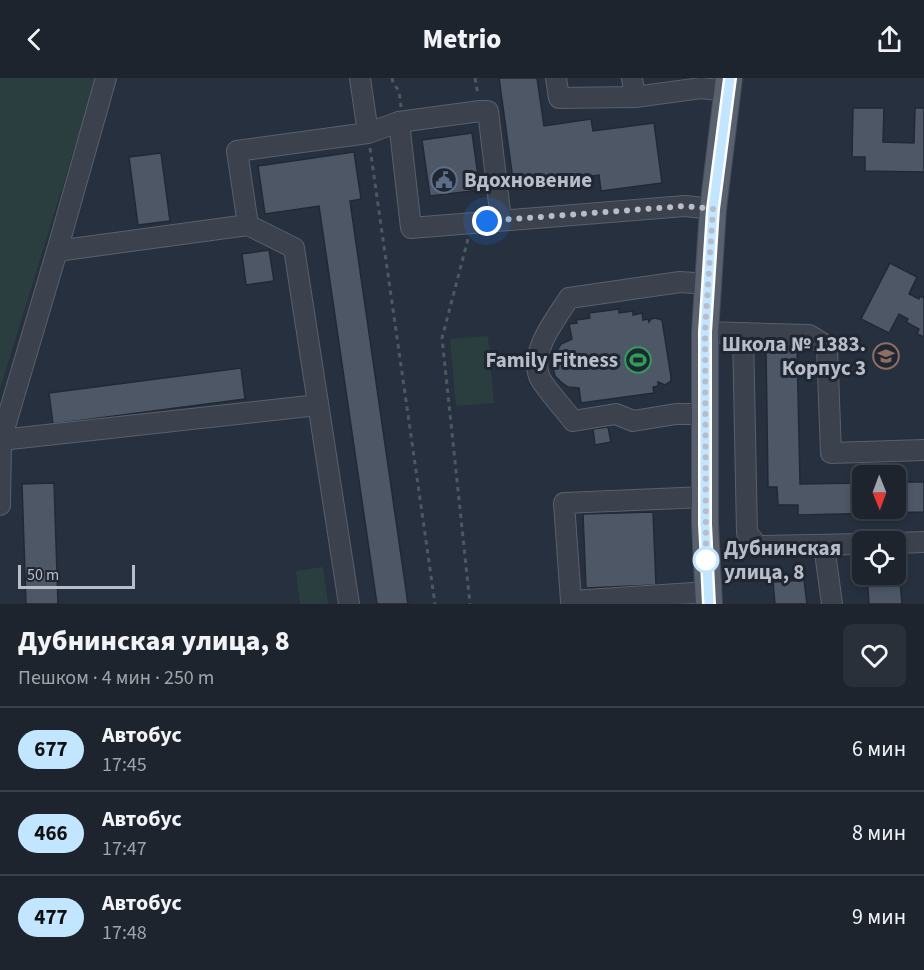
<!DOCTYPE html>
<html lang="ru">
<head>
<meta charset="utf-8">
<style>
	:root { --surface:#1d242e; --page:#2a303a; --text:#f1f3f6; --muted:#a0a4aa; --line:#3b414a }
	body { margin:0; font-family:"Source Sans 3",sans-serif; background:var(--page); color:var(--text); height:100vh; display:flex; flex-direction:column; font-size:22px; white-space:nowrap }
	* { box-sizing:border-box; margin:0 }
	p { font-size:20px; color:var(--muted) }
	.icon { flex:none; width:33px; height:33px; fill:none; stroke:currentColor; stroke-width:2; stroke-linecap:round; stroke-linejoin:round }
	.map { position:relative; height:526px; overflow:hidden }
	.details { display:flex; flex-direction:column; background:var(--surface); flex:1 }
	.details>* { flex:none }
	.badge { padding:0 12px; border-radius:20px; font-size:21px; line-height:39px }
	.needle { width:39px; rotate:179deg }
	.fabs { position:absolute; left:852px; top:387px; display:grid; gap:12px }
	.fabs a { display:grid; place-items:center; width:54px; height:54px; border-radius:9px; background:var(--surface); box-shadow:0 3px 9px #0003,0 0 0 2px var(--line); font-size:30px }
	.scale { position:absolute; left:18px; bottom:15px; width:117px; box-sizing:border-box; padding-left:6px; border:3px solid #b7bdc9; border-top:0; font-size:16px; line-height:21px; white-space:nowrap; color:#b7bdc9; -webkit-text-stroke:4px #202733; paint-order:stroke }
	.you { position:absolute; width:30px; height:30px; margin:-15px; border:4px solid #fff; border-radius:50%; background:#1a73e8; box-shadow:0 0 0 9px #1a73e833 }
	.map>.badge { position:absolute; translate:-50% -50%; box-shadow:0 0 0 3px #fff }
	.round { display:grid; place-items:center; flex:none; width:63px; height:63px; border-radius:9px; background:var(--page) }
	.headline { display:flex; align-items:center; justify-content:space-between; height:102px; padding:0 18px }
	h1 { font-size:28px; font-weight:800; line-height:45px }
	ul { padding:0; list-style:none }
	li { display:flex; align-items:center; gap:18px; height:84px; padding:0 18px; border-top:2px solid var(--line) }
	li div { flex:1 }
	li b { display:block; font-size:22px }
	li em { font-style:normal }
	li .badge { min-width:66px; font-weight:700; text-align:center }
	header { display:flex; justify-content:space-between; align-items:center; height:78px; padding:0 18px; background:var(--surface); font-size:27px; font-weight:800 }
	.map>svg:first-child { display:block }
</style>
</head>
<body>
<header><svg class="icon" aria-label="back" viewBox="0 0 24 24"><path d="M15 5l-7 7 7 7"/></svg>Metrio<svg class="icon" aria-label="share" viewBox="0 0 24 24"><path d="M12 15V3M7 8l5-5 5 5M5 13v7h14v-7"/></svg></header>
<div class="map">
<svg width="924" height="526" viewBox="0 0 924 526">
	<rect width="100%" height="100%" fill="#27303e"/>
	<g fill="#2a3e40">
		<polygon points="0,0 96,0 0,311"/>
		<polygon points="488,258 494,325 456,328 450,261"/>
		<polygon points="323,489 328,526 300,526 296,493"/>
	</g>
	<g fill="#4d5766" stroke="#222935" stroke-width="1.5">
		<polygon points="499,0 537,0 544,48 591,41 593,53 654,45 662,105 601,113 599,97 514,109"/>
		<polygon points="853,30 884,30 883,64 914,65 915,30 924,30 924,94 865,93 865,79 852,79"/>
		<polygon points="472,55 480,112 430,118 422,62"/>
		<polygon points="354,74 361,121 350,123 408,526 377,526 319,128 265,136 258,88"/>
		<polygon points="161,75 170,143 138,147 129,79"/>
		<polygon points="269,172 274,203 246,207 242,176"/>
		<polygon points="890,185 917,199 909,216 919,221 920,218 924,220 924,259 917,256 919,251 906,244 908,241 899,236 889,255 861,241"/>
		<polygon points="619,231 619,235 633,233 633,237 642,235 643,242 648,241 649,244 651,241 655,240 662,242 671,299 671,303 665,307 658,304 658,308 653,309 654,315 581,325 579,310 568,309 561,304 555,298 552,285 554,277 561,266 572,261 569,246 577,245 576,242 590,240 589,235"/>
		<polygon points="797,268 800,406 862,405 862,430 896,430 896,404 924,404 924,434 798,437 798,427 778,427 777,409 768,409 766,269"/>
		<polygon points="241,290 245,321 53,346 49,315"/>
		<polygon points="608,349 611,364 595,367 593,351"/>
		<polygon points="54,405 58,526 26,526 22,406"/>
		<polygon points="653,434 656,507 586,510 583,436"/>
		<polygon points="896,492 899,492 902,526 869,526 867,496 896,496"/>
		<polygon points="804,502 807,526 775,526 773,504"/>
	</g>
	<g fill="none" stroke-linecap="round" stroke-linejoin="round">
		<g stroke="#59606c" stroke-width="22">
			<g id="minor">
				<polyline points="360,0 368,55"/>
				<polyline points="556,0 559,20 635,19 701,10 727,13"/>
				<polyline points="632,0 635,19"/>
				<polyline points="399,44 411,150 685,128 713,131"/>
				<polyline points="248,147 237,73 368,55 399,44 480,33 488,33 501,142"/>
				<polyline points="57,173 248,147 294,170 349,526"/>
				<polyline points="705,254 809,257 827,268 831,375 924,372"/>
				<polyline points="743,255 747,455 758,468 862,466"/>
				<path d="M705,336H676L633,343L616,336L573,343C566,333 542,307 539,298C530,272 556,241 569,220L680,204L708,206"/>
				<polyline points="1,362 318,327"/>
				<polyline points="705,419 564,425 571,523 708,514"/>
				<polyline points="0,427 1,362 57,173 106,0"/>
				<polyline points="896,465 924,464"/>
				<polyline points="824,467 832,526"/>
			</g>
		</g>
		<g stroke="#444b57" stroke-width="28">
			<polyline id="major" points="709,526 705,446 705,254 713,131 729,0"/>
		</g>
		<g stroke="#495b5e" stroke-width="3" stroke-dasharray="4.5 4.5" stroke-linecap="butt">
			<polyline points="392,0 393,5 399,13 401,29"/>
			<polyline points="475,0 478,17"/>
			<polyline points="370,70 435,526"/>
			<polyline points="468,161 442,260 470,526"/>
			<polyline points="728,496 728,494 751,492"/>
		</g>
		<use href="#minor" stroke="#3b424e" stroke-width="20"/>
		<use href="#major" stroke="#59616e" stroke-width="26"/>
	</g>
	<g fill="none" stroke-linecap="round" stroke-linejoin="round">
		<g stroke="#fff" stroke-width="14">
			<polyline id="line" points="709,526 705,446 705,254 713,131 730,0"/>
		</g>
		<use href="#line" stroke="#c2e6ff" stroke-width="9"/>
		<polyline stroke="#b7bdc9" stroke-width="6" stroke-dasharray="0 10.8" points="487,143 685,128 713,131 705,254 706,482"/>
	</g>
	<defs>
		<g id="civic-ring" transform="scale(1.35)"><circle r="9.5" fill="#202733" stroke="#5c6f8a" stroke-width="1.5"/><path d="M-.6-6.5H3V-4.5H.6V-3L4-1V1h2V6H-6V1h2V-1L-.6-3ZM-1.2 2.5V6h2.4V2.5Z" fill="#5c6f8a"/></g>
		<g id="school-ring" transform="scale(1.35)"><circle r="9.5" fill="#202733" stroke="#8d6e63" stroke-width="1.5"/><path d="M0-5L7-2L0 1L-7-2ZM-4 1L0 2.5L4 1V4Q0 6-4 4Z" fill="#8d6e63"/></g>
		<g id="stadium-ring" transform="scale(1.35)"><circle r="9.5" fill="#202733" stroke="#2e9e5b" stroke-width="1.5"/><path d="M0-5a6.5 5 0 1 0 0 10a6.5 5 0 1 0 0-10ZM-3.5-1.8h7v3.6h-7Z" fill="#2e9e5b"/></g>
	</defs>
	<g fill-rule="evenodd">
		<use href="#civic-ring" x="444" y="102"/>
		<use href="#school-ring" x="886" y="278"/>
		<use href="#stadium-ring" x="638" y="282"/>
	</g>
	<circle fill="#fff" stroke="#c2e6ff" stroke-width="3" cx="706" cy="482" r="12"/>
	<g text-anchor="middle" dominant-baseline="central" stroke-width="6" stroke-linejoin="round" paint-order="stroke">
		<g font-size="21" font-weight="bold" fill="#b7bdc9" stroke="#202733" text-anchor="end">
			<text x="464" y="102" text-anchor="start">Вдохновение</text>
			<text x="866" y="266">Школа № 1383.<tspan x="866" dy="24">Корпус 3</tspan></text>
			<text x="618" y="282">Family Fitness</text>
		</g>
		<g font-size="21" font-weight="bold" fill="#b7bdc9" stroke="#202733" text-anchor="start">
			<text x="724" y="470">Дубнинская<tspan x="724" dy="24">улица, 8</tspan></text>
		</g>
	</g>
</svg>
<div class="fabs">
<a><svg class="needle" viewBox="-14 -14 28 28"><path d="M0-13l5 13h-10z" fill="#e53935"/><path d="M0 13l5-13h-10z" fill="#a0a4aa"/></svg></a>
<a><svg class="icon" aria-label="locate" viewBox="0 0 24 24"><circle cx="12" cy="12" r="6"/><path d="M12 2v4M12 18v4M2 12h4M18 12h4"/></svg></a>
</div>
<div class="scale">50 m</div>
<div class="you" style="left:487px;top:143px"></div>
</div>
<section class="details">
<div class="headline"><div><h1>Дубнинская улица, 8</h1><p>Пешком · 4 мин · 250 m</p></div><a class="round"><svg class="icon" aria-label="heart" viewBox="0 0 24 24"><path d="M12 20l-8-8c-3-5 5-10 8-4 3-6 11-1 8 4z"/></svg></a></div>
<ul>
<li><span class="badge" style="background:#c2e6ff;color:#111">677</span><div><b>Автобус</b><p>17:45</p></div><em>6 мин</em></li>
<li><span class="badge" style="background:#c2e6ff;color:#111">466</span><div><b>Автобус</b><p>17:47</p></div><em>8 мин</em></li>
<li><span class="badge" style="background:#c2e6ff;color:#111">477</span><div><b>Автобус</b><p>17:48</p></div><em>9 мин</em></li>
</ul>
</section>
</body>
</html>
